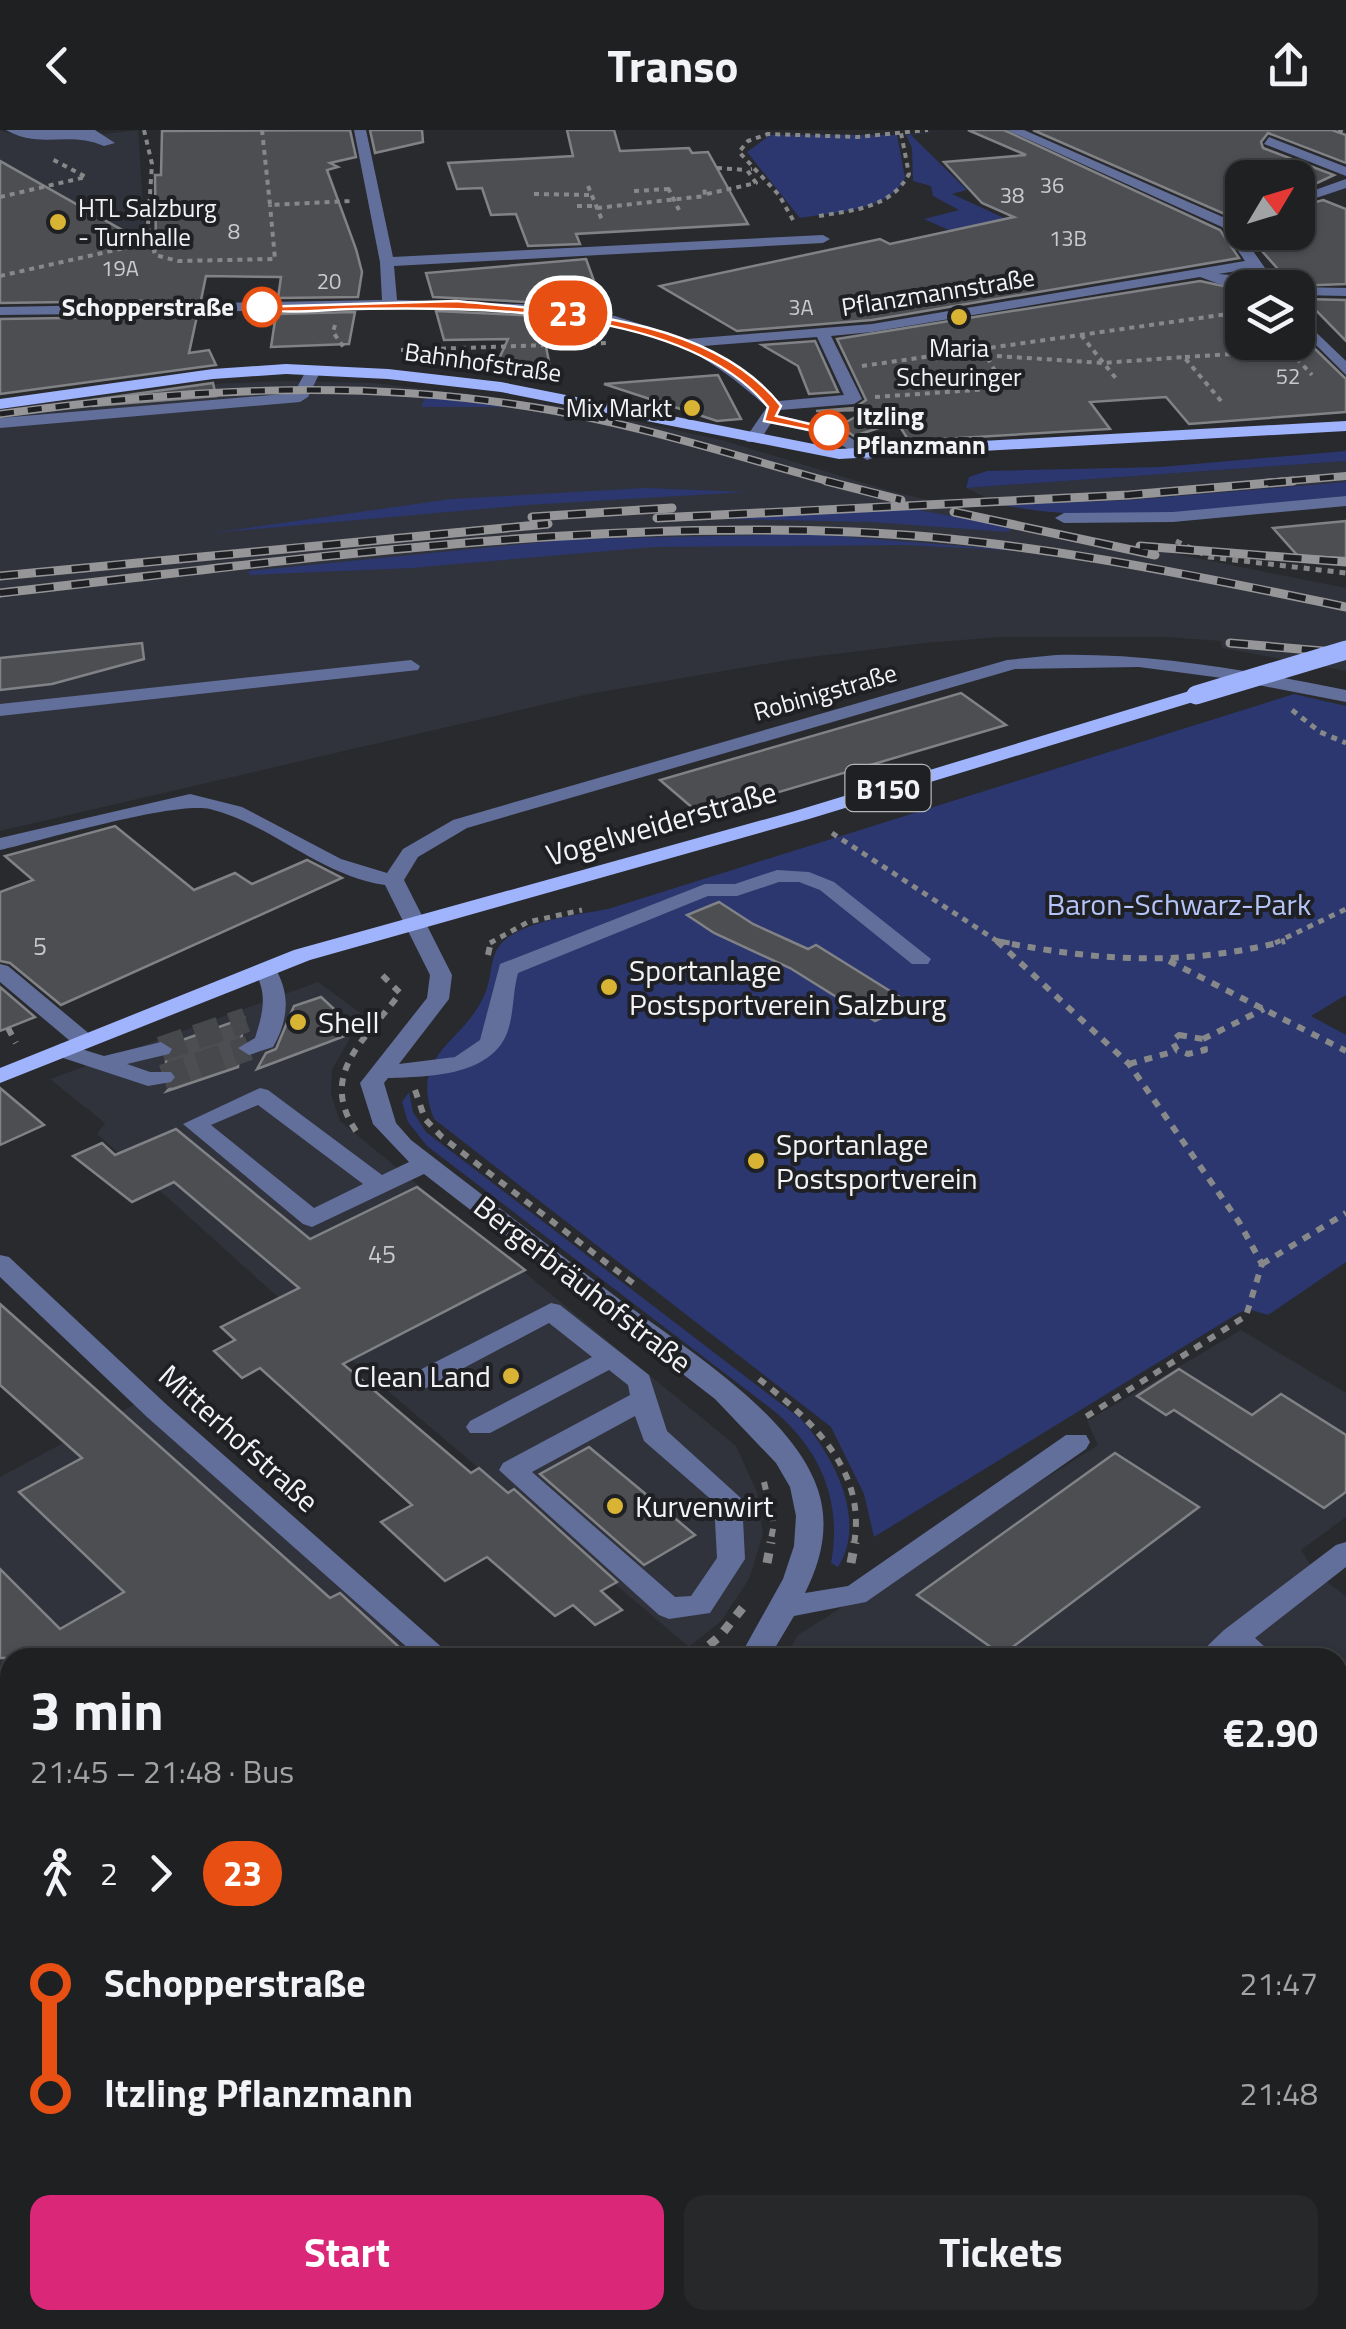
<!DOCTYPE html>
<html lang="en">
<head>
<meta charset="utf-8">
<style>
	:root { --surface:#1f2022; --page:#27282a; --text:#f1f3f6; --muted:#a1a3a5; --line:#3c3e40; --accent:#db2777 }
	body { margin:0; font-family:"Titillium Web",sans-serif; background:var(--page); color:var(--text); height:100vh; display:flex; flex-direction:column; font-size:38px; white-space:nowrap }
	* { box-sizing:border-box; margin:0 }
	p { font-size:32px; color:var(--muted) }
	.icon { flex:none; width:55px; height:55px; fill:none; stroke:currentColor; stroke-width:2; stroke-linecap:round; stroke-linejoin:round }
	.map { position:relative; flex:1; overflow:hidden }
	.details { position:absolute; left:0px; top:1518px; width:1348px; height:682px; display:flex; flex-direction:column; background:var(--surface); border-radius:30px 30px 0 0; box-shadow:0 2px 8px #0004,0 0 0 2px var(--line) }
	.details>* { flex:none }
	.badge { padding:0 20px; border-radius:32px; font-size:35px; line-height:65px }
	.needle { width:65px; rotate:52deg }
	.tools { position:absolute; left:1225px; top:30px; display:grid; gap:20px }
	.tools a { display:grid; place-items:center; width:90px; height:90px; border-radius:20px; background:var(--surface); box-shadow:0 2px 8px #0004,0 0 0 2px var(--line); font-size:50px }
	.map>.badge { position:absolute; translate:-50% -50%; box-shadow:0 0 0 5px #fff }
	.legs { display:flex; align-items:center; gap:15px; height:110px; padding:0 30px; font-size:32px }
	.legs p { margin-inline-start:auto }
	.summary { display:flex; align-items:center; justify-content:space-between; height:170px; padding:0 30px }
	h1 { font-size:55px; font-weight:700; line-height:75px }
	.button { display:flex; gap:20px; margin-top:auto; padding:20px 30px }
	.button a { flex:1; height:115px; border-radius:20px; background:var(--accent); color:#fff; font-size:40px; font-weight:700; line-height:115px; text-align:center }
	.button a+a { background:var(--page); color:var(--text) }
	ul { padding:0 30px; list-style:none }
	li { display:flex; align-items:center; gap:35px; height:110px; font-size:38px }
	li i { display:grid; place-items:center; width:15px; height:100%; margin:0 12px; background:currentColor }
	li i::after { content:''; width:25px; height:25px; margin:-12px; border:8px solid; border-radius:50%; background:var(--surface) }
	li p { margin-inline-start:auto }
	li:first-child i { background:linear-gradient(#0000 50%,currentColor 0) }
	li:last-child i { background:linear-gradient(currentColor 50%,#0000 0) }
	header { display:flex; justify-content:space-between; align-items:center; height:130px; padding:0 30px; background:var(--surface); font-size:45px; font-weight:700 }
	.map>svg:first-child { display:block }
</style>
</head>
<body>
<header><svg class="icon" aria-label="back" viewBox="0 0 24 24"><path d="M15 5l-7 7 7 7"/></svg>Transo<svg class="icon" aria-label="share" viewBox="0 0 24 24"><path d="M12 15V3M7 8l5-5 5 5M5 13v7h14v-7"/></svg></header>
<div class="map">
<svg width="1346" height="2199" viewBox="0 0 1346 2199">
	<rect width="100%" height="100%" fill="#292a2d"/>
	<g fill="#30333b">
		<polygon points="0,0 28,9 62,9 138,0 146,117 0,148"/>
		<polygon points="284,251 374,253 568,277 722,310 887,360 1017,392 1346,458 1346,541 1222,518 1221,511 1165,507 1000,507 925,513 794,529 589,564 0,701 0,279 188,255"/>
		<polygon points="1346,331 1346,352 1130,370 1002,375 966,358"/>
		<polygon points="318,852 363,885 332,940 331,964 340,991 736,1316 757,1362 763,1404 749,1449 721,1491 689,1517 289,1177 97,1004 105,993 50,949"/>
		<polygon points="1241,1200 1346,1263 1346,1387 1301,1420 1317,1445 1346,1466 1346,2077 1338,2070 1338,1528 785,1528 798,1505 1098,1315 1087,1291"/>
		<polygon points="139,1272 416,1527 10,1528 10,2010 0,2017 0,1347"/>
		<polygon points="1338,2097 1346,2104 1346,2199 0,2199 0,2115 10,2108 10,2190 1338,2190"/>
	</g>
	<g fill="#2b376e">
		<polygon points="950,0 911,5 967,60 952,64 1015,93 960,105 924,89 959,80 933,66 931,56 913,51 912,18 906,5"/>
		<path d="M770,5H897L905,48C889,82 832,82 800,88L747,22Z"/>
		<polygon points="322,259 422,264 516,277 421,277 426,266 319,263"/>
		<polygon points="1346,321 1346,331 966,358 969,347 987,341 1160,337"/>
		<path d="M1346,352V366C1232,377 1116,397 1002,375L1130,370Z"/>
		<polygon points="645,358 747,362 527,375 212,403 451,369"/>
		<polygon points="914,379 1012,398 1008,402 871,392 720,389"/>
		<polygon points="812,404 1024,421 904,415 654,417 411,438 250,445 248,441 573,409"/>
		<path d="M1294,564L1346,576V865L1311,886L1346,905V1132L1268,1185L1248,1179L1237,1184L874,1407L864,1364L831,1297L434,989C407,921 467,913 486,861C494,840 488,820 510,806C536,789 577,785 608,779Z"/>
		<path d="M409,962L413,982L426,1002L801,1289C833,1325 868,1390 838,1437L831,1433C843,1370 819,1316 769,1277L427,1016L408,992L402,972Z"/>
	</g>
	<g fill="#4d4e52" stroke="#818286" stroke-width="2.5">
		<polygon points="350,0 356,27 330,33 338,37 327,40 356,119 362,142 358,167 278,168 281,147 206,146 201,170 0,173 0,31 156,119 155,45 161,45 162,1"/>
		<polygon points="370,0 422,0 423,12 375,23"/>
		<polygon points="567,0 614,0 620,21 689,18 692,23 708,22 748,94 576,104 580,114 528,116 516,84 491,85 482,58 457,59 448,33 573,26"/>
		<polygon points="968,0 1004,0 1220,100 1239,128 872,190 737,201 660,156 880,109 890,114 1014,87 982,73 944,32 1026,25"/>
		<polygon points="1033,0 1332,0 1346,5 1346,33 1268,3 1261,12 1263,18 1334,45 1298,62 1298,48 1242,48 1242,99 1234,88"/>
		<polygon points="1323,70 1346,79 1346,154 1293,156 1245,102 1298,102 1298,77"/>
		<polygon points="586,129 599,165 564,174 433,167 426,143"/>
		<polygon points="1200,151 1242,160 1242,212 1308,212 1346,249 1346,282 1189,294 1166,267 1090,272 1110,299 909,311 897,292 854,306 839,296 868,280 816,281 854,278 866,270 837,209"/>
		<polygon points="1305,169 1346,170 1346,211"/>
		<polygon points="436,181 540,186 551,242 494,240 508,209 444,210"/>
		<polygon points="355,182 349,214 271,217 276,184"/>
		<polygon points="197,186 189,223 209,220 216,235 0,264 0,189"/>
		<polygon points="815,211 838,262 809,264 798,236 762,215"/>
		<polygon points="718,245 741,289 717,291 604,254"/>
		<polygon points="213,253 216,266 93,276 92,270"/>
		<polygon points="1346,391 1346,428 1298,426 1273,398"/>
		<polygon points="142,513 144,529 52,554 0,560 0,528"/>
		<polygon points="961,563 1006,595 701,685 660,650"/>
		<polygon points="115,696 194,760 235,743 252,754 307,730 342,748 61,875 10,833 0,831 0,762 33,750 5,726"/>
		<polygon points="719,772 753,794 808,819 816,815 911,874 875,891 790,838 714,803 687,785"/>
		<polygon points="0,857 35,887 0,901"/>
		<polygon points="321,867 358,901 257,939 266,923 276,919 294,876"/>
		<polygon points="244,888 241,912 234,917 239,923 238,937 167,961 179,947 166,938 166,929 175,921 171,914"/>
		<polygon points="0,958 44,995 0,1015"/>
		<polygon points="176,999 310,1109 417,1057 525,1140 343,1234 471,1343 479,1338 508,1363 514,1359 617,1452 601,1461 622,1480 595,1495 573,1475 555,1486 487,1427 445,1451 381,1392 412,1375 260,1238 242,1248 214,1221 235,1210 221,1197 299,1158 174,1052 132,1072 73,1026 102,1013 115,1025"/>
		<polygon points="0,1174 330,1468 340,1463 411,1528 0,1528 0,1439 60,1499 124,1462 19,1362 82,1328 0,1255"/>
		<polygon points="1179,1239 1252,1285 1281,1264 1346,1305 1346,1362 1324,1378 1174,1280 1166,1285 1137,1266"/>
		<polygon points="589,1317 695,1405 644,1435 540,1344"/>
		<polygon points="1115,1323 1199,1377 1002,1525 917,1465"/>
	</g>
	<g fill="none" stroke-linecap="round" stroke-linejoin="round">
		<g stroke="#47484b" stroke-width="25" stroke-dasharray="25 12" stroke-linecap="butt">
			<polyline points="161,919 246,890"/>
			<polyline points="163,947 249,918"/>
		</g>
		<g stroke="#87888a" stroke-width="4" stroke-dasharray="5 5" stroke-linecap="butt">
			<polyline points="144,0 152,34 148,94 155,125 178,131 275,129 270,75"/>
			<polyline points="262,0 270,75 352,71"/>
			<polyline points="1338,0 1346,3"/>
			<polyline points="717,38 747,40"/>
			<polyline points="588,56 602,90"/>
			<polyline points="668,58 679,80"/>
			<polyline points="634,61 669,59"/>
			<polyline points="534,64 591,65"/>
			<polyline points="707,64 756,53 747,40 752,39"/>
			<polyline points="0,67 86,47 50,28"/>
			<polyline points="577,76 596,76"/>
			<polyline points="597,78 705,66 704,55"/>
			<path d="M819,86C854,80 891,78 909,44L901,3"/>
			<polyline points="793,90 779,65 739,22 748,11 768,4 857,7 928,0"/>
			<polyline points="0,146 151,112"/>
			<polyline points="335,195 333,202 345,219"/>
			<polyline points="1081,205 1118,251"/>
			<polyline points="401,220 608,213"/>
			<polyline points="1290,221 1312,245"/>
			<polyline points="967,224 1103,233 1184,227 1222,272"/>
			<polyline points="1185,227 1297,220"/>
			<polyline points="862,236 1242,182"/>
			<polyline points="875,267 1005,258 987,227"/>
		</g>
		<g stroke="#87888a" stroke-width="5" stroke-dasharray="6 6" stroke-linecap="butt">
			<polyline points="1176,411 1209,427 1346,443"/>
			<polyline points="1292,580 1320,602 1346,613"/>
			<polyline points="832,703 997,811 1010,813"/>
			<polyline points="490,813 528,792 582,780"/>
			<polyline points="1275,813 1346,779"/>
		</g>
		<g stroke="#87888a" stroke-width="6" stroke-dasharray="8 8" stroke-linecap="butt">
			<path d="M996,811C1099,831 1182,837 1285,811"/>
			<polyline points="997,811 1129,934 1239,1092 1262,1134 1246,1186 1084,1288"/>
			<polyline points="488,825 491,811"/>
			<polyline points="1169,831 1346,921"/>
			<polyline points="8,898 16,913"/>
			<polygon points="1179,905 1203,909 1205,920 1188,924 1177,920 1172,911"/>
			<polyline points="1203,909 1264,879"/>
			<polyline points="1129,934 1176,921"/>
			<polyline points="415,960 425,989 442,1007 638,1157"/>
			<path d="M356,1001C317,943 367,909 400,863L379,842"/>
			<polyline points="1262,1134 1346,1083"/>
			<path d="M759,1249C812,1291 867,1340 854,1414"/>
			<polyline points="764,1352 774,1394 770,1414"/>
		</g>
		<g stroke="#87888a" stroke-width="9" stroke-dasharray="10 10" stroke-linecap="butt">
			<polyline points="767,1433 771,1412"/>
			<polyline points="851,1433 855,1412"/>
			<polyline points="694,1528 720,1506 748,1471"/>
		</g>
		<g fill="#626f9b" fill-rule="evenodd">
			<path d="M6,0H95L115,13L104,16C68,0 41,20 6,0Z"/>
			<path d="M354,0H366L393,127L823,105L830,109L823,113L394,136L397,170L548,175L615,186L687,209L872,194L1245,131L1222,97L1007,0H1024L1232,91L1279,158L1222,155L1200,147L872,202L831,206L862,269L854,274L780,280L777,285L835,298L873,322V328L867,330L824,305L771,293L759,312H747L745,309L767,277C737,251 710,229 673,213C563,166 414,178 297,180C198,182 99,184 0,185V177L382,170L380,132ZM1250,139L1255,147L1218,144ZM817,207L844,265L779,271L736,234L703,216Z"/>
			<polygon points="1269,7 1346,37 1346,46 1264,14"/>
			<polygon points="1346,49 1346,58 1298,74 1298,66"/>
			<polygon points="1298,157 1346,158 1346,166 1298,165 1295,158"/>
			<polygon points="1298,185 1346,231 1346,245 1298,197"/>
			<polygon points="308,237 321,240 308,267 300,272 0,298 0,288 294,263"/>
			<polygon points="1346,366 1346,376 1173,392 1064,393 1055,388 1064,383 1173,382"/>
			<path d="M1056,525C1155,523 1250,541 1346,560V572L1222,548L1139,537L1015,539L467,698L418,727L404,750L452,845L449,869L399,934L455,927L480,910L500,834L705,754H735L777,740L809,742L834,752L931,829L928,834H912L820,760L799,752H779L737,766H708L518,843C513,861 514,879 509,897C496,946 429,947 388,948L384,953L396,993L411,1010C477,1061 544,1112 611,1163C674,1211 793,1282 818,1360C830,1396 821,1431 805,1463L848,1456L1066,1305H1086L1090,1312L1086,1319L866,1472L794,1486L769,1528H739L783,1449L794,1416L796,1386L790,1357L776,1333L715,1269L424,1044L312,1097L303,1094L183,994L260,958L268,960L382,1045L409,1032L373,994L360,953L427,868L430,845L385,755C319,745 273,695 210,679C174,671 43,710 0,720V708L190,664L242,677L341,729L387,743L403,719L453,690L1007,530ZM258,975L363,1054L314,1078L211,995Z"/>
			<polygon points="411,530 420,536 418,540 0,586 0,574"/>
			<path d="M265,833L273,835C291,862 289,889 273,917L249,925L238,918L255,908C263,883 268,864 254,840Z"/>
			<polygon points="0,834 8,836 92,906 95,911 92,916 76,916 0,852"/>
			<polygon points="161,912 172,919 169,924 127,934 150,942 171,942 175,947 171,952 148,956 54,925 50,920 62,913 104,926"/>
			<polygon points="0,1125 9,1127 167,1275 454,1528 419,1528 147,1287 0,1147"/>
			<path d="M551,1173L560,1175L649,1245L667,1301L742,1369L745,1429L710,1483L669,1489L659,1485L499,1340L503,1333L630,1265L628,1255L609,1240L490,1303H470L466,1297L470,1291L592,1227L549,1193L426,1258H408L404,1252L408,1246ZM635,1286L644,1311L714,1372L717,1428L691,1466L675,1467L532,1342Z"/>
			<polygon points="1346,1412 1346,1437 1255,1508 1277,1528 1235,1524 1195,1528 1224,1500 1336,1415"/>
			<polygon points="10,2039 10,2074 0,2078 0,2043"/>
			<polygon points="1338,2054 1346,2057 1346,2093 1338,2090"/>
			<polygon points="304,2190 345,2190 349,2199 309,2199"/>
			<polygon points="498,2190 540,2190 544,2199 503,2199"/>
			<polygon points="573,2190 618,2190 613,2199 569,2199"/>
			<polygon points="699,2190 742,2190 746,2199 704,2199"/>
		</g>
		<g fill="#a0b4fd" fill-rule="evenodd">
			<polygon points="286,234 388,239 501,252 839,319 1346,291 1346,301 839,329 501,262 388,249 286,244 213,249 0,279 0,269 213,239"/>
			<polygon points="1196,559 1203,561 1203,569 809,689 310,830 0,953 0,938 294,820 795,681"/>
		</g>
		<g stroke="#969699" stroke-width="8">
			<g id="rail-far1">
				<path d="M0,284C177,260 354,248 532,277C635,293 735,326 835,353"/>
				<polyline points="1264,353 1346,346"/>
			</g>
		</g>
		<g stroke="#969699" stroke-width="9">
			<g id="rail">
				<polyline points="826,351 901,370"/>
				<polyline points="954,382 1155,425"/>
				<polyline points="532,387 672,378"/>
				<polyline points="657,388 1129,365 1293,351"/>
				<polyline points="1140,416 1346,432"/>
				<polyline points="0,446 548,394"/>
				<path d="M0,463C283,432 567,390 853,402C1019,409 1183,443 1346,477"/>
				<polyline points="1230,513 1346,523"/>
			</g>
		</g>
		<use href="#rail-far1" stroke="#1f2023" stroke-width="5" stroke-dasharray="14" stroke-linecap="butt"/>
		<use href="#rail" stroke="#1f2023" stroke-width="6" stroke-dasharray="18" stroke-linecap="butt"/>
		<polyline stroke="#a0b4fd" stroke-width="19" points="1196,565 1346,520"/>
	</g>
	<path fill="#e75012" stroke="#fff" stroke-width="2.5" d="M456,171C559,181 711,186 781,276L776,286L835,300L829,304L764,291L768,277C686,176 474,177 355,179C332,179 274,186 256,177Z"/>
	<g fill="#d9b434" stroke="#1f2023" stroke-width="4">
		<circle cx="58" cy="92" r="10"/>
		<circle cx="959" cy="187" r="10"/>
		<circle cx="692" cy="278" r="10"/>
		<circle cx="609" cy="857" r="10"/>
		<circle cx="298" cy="892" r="10"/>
		<circle cx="756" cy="1031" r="10"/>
		<circle cx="511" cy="1246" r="10"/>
		<circle cx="615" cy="1376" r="10"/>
	</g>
	<g fill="#fff" stroke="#e75012" stroke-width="5">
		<circle cx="262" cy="177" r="18"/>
		<circle cx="829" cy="300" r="18"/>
	</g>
	<g text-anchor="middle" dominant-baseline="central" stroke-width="8" stroke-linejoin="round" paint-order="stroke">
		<g font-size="22" fill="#cacacc">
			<text x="1052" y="55">36</text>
			<text x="1012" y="65">38</text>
			<text x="234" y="101">8</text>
			<text x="1068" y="108">13B</text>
			<text x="120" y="138">19A</text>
			<text x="329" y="151">20</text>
			<text x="801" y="177">3A</text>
			<text x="1288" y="246">52</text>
		</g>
		<g font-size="25" fill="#f3f3f5" stroke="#1f2023" text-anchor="start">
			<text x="78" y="78">HTL Salzburg<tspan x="78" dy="29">- Turnhalle</tspan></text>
			<text x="959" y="218" text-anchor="middle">Maria<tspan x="959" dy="29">Scheuringer</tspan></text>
			<text x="672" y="278" text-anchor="end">Mix Markt</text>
		</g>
		<g font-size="25" fill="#f3f3f5" stroke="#1f2023">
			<text transform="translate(938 162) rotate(-9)">Pflanzmannstraße</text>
			<text transform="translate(483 232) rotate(8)">Bahnhofstraße</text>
			<text transform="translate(825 562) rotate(-16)">Robinigstraße</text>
		</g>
		<g font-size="25" font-weight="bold" fill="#f3f3f5" stroke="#1f2023" text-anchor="end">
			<text x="234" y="177">Schopperstraße</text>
			<text x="856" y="286" text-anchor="start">Itzling<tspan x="856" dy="29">Pflanzmann</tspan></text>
		</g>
		<g font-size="25" fill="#cacacc">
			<text x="40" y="816">5</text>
			<text x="382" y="1124">45</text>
		</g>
		<rect fill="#1f2023" stroke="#b3b4b6" stroke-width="2.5" x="845.5" y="635" width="85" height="46" rx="8"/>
		<g font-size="28" font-weight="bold" fill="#f3f3f5">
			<text x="888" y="658">B150</text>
		</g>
		<g font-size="30" fill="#f3f3f5" stroke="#1f2023">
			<text transform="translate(661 693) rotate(-16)">Vogelweiderstraße</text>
			<text transform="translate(583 1154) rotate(38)">Bergerbräuhofstraße</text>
			<text transform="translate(239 1308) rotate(42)">Mitterhofstraße</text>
		</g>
		<g font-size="30" fill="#b4c3f8" stroke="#1f2023">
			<text x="1179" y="774">Baron-Schwarz-Park</text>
		</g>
		<g font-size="30" fill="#f3f3f5" stroke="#1f2023" text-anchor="start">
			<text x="629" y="840">Sportanlage<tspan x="629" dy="34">Postsportverein Salzburg</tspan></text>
			<text x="318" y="892">Shell</text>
			<text x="776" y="1014">Sportanlage<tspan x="776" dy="34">Postsportverein</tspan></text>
			<text x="491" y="1246" text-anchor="end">Clean Land</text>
			<text x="635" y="1376">Kurvenwirt</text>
		</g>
	</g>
</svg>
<div class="tools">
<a><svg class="needle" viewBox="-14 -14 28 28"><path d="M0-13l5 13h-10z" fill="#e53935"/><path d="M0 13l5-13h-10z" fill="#a1a3a5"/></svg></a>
<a><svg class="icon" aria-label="layers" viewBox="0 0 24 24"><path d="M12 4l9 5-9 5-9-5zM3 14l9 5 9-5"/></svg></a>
</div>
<b class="badge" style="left:568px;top:183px;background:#e75012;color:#fff">23</b>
<section class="details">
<div class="summary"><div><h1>3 min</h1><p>21:45 – 21:48 · Bus</p></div><b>€2.90</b></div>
<div class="legs"><svg class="icon" aria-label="walk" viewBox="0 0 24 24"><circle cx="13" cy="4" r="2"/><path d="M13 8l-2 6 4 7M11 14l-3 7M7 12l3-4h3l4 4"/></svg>2<svg class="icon" aria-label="forward" viewBox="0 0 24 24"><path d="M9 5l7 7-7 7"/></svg><b class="badge" style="background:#e75012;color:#fff">23</b></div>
<ul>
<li><i style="color:#e75012"></i><b>Schopperstraße</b><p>21:47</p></li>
<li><i style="color:#e75012"></i><b>Itzling Pflanzmann</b><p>21:48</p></li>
</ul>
<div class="button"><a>Start</a><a>Tickets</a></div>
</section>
</div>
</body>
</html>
